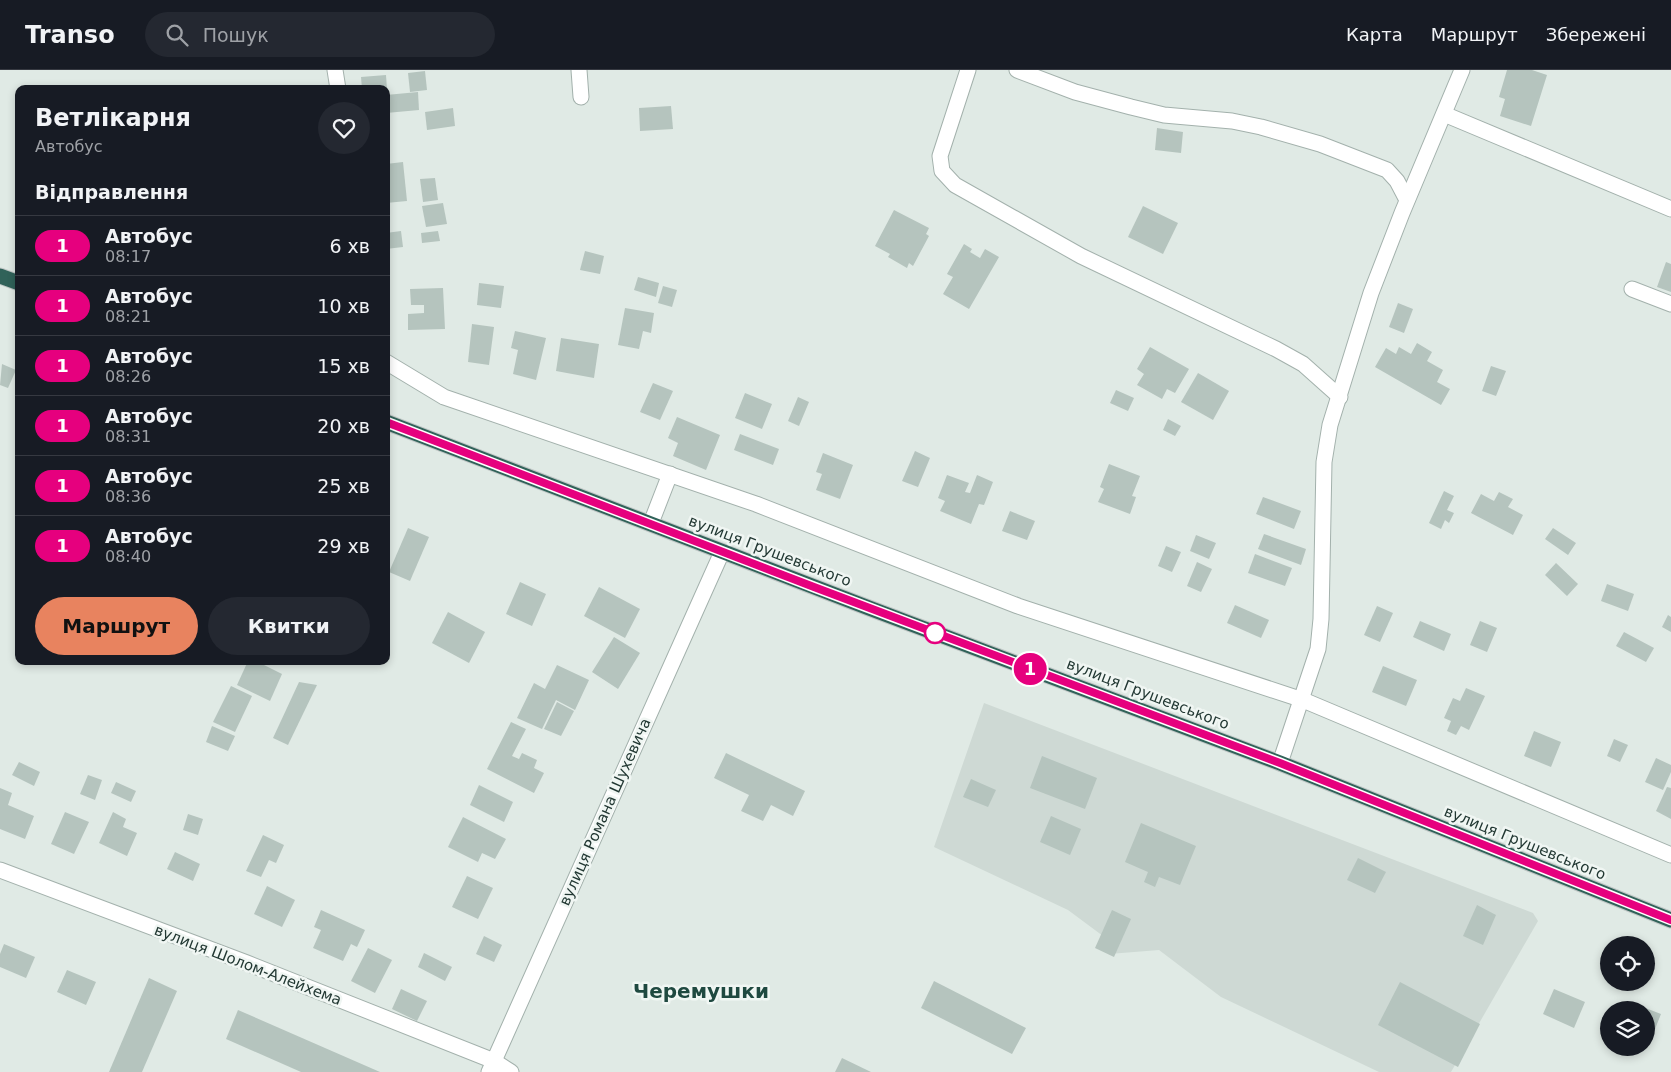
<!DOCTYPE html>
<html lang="uk">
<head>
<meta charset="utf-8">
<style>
	:root { --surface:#171b24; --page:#242831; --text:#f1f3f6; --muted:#9ea1a6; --line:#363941; --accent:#e8835f }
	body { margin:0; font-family:"DejaVu Sans",sans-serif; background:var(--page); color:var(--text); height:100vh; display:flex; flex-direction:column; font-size:19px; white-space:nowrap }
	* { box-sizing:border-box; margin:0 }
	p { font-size:16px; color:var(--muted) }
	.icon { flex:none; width:28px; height:28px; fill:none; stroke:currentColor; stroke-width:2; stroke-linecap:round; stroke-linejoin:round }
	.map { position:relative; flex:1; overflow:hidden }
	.sheet { position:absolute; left:15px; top:15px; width:375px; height:580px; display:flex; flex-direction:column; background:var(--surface); border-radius:10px; box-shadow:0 2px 8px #0003 }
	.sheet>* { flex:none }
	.badge { padding:0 10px; border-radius:16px; font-size:18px; line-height:32px }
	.buttons { position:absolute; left:1600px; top:866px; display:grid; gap:10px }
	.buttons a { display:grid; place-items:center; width:55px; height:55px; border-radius:50%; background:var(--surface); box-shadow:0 2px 8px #0003; font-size:25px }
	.map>.badge { position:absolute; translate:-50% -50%; box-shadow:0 0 0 2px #fff }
	h2 { padding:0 20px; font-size:19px; line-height:45px }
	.round { display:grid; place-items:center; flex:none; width:52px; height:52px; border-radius:26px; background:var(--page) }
	.head { display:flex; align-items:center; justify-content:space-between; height:85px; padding:0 20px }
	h1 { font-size:24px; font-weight:600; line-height:38px }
	.cta { display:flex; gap:10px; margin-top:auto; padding:10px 20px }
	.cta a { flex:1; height:58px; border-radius:30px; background:var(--accent); color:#111; font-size:20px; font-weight:600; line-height:58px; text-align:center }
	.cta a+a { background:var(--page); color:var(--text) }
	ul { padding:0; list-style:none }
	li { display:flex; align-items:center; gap:15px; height:60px; padding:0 20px; border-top:1px solid var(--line) }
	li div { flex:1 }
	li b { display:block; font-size:19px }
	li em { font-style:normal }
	li .badge { min-width:55px; font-weight:700; text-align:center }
	header { display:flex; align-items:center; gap:30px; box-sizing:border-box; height:70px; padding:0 25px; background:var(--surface); border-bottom:1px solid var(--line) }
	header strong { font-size:24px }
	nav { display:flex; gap:28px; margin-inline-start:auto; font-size:18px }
	.search { width:350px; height:45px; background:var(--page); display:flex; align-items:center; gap:12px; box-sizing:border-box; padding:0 18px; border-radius:28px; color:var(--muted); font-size:19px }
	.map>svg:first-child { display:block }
</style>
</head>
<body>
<header>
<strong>Transo</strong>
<div class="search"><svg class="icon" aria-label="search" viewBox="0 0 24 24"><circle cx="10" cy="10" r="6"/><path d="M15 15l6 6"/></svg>Пошук</div>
<nav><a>Карта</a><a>Маршрут</a><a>Збережені</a></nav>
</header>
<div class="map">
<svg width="1671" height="1002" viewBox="0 0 1671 1002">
	<rect width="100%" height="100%" fill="#e0eae5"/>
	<polygon fill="#ced9d4" points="984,633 1533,843 1538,851 1451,1002 1379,1002 1221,927 1159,880 1109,884 1103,866 1068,840 934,777"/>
	<g fill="#b5c4be">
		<polygon points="1507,0 1532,0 1547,5 1531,56 1500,46 1505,29 1499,27"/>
		<polygon points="425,1 427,20 410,22 408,3"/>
		<polygon points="386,5 387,19 362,19 361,7"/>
		<polygon points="418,22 419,40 386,43 386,25"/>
		<polygon points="671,36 673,59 640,61 639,38"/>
		<polygon points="453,38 455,56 427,60 425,42"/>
		<polygon points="1157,58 1183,62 1181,83 1155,80"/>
		<polygon points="403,92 407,131 386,133 386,94"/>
		<polygon points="435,108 438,130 423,132 420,109"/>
		<polygon points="443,133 447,154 426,157 422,136"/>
		<polygon points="1143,136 1178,153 1163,184 1128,167"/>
		<polygon points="894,140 929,158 926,164 929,166 913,196 909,193 907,198 888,187 890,184 875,176"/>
		<polygon points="401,161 403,177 386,179 386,163"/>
		<polygon points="438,161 440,171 422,173 421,163"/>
		<polygon points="964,174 972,179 970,182 980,188 985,179 999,187 969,239 943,224 953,207 947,204"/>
		<polygon points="585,181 604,186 600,204 580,200"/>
		<polygon points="1666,192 1671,194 1671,222 1657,217"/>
		<polygon points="638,207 659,213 656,227 634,220"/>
		<polygon points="479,213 504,216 501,238 477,235"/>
		<polygon points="663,216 677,220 672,237 658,233"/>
		<polygon points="443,218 445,259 408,260 408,244 424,243 424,235 411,235 410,219"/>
		<polygon points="1398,233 1413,239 1404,263 1389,257"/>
		<polygon points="625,238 654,243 651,263 643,261 639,279 618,275"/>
		<polygon points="472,254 494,257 489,295 468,292"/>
		<polygon points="515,261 546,268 536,310 513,304 518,280 511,278"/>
		<polygon points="561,268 599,274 594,308 556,301"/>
		<polygon points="1417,273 1432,282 1427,291 1443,300 1437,312 1450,319 1441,335 1375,297 1386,278 1396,284 1399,277 1411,284"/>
		<polygon points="1150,277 1189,299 1175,323 1167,319 1162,329 1137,315 1144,304 1137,299"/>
		<polygon points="2,294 16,300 8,318 0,315"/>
		<polygon points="1491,296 1506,301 1496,326 1482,321"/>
		<polygon points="1198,303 1229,321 1213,350 1181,332"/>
		<polygon points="653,313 673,321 660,350 640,342"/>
		<polygon points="1116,320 1134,328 1128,341 1110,333"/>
		<polygon points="745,323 772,334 762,359 735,348"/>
		<polygon points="798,327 809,332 799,356 788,351"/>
		<polygon points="677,347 720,365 706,400 673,386 678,373 668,368"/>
		<polygon points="1168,349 1181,356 1175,366 1163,360"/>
		<polygon points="740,364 779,379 773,395 734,380"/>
		<polygon points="915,381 930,388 918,417 902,411"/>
		<polygon points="823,383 853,395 840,429 816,420 822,404 816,402"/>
		<polygon points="1109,394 1140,406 1132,426 1136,427 1130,444 1098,432 1104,419 1100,417"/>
		<polygon points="947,405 969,413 965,422 970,423 977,405 993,412 984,435 979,434 971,454 940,441 945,431 938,428"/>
		<polygon points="1444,421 1454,426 1447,440 1454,443 1449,453 1445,450 1441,459 1429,453"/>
		<polygon points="1499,422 1513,429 1508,437 1523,445 1513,465 1471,443 1481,424 1494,431"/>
		<polygon points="1263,427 1301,441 1294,459 1256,444"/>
		<polygon points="1010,441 1035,451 1027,470 1002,461"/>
		<polygon points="408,458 429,467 410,511 389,502"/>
		<polygon points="1553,458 1576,473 1568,485 1545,469"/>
		<polygon points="1264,464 1306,479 1301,495 1258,479"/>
		<polygon points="1196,465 1216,473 1209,489 1190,481"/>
		<polygon points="1166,476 1181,482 1172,502 1158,496"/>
		<polygon points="1255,484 1292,498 1285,516 1248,503"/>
		<polygon points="1197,492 1212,499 1201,522 1187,516"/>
		<polygon points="1556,493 1578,514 1567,526 1545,505"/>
		<polygon points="520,512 546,524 532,556 506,544"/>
		<polygon points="1607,514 1634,524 1628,541 1601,531"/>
		<polygon points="599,517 640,539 625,568 584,546"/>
		<polygon points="1235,535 1269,550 1261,568 1227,553"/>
		<polygon points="1377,536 1393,543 1380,572 1364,565"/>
		<polygon points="448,542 485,562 469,593 432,573"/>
		<polygon points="1668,545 1671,547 1671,562 1662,557"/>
		<polygon points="1420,551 1451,564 1444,581 1413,567"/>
		<polygon points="1480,551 1497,558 1487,582 1470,575"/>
		<polygon points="1624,562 1654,578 1646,592 1616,576"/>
		<polygon points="614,567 640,583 618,619 592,602"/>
		<polygon points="248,591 256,591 282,604 270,631 237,615"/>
		<polygon points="557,595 589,610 575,640 556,630 542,659 517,648 534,613 545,619"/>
		<polygon points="1383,596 1417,610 1406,636 1372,622"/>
		<polygon points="299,612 317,615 288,675 273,668"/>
		<polygon points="231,616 252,626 235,662 213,652"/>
		<polygon points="1466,618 1485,626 1469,660 1461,656 1456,665 1447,661 1451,651 1444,648 1453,628 1460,631"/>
		<polygon points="557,632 574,641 561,666 544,659"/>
		<polygon points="511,652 526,659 512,686 519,689 522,683 537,690 534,698 544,703 534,723 487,699"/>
		<polygon points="212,656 235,666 228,681 206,672"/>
		<polygon points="1534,661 1561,672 1551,697 1524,686"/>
		<polygon points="1614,669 1628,675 1620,692 1607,686"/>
		<polygon points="726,683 805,721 793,746 771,735 763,751 741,741 749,725 714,708"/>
		<polygon points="1042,686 1097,708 1085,739 1030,718"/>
		<polygon points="1656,688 1671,695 1671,702 1663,720 1645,712"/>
		<polygon points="19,692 40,702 34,716 12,705"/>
		<polygon points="88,705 102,710 95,730 80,724"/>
		<polygon points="971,709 996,720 988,737 963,727"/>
		<polygon points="116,712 136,721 131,732 111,723"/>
		<polygon points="479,715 513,732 504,752 470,735"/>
		<polygon points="1667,717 1671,718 1671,749 1656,741"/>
		<polygon points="0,718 12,723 8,735 34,746 25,769 0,759"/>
		<polygon points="65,742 89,752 74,784 51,774"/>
		<polygon points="113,742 126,749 123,757 137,763 127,786 99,773"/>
		<polygon points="188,744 203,749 198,765 183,760"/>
		<polygon points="1051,746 1081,759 1070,785 1040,772"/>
		<polygon points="463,747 506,769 495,789 482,783 478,792 448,777"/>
		<polygon points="1141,753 1196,776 1180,815 1159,807 1155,817 1144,812 1148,802 1125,792"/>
		<polygon points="263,765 284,775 276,793 269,790 261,807 246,801"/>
		<polygon points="175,782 200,794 193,811 167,799"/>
		<polygon points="1358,788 1386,802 1375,823 1347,810"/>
		<polygon points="467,806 493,818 478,849 452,837"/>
		<polygon points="267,816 295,830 282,857 254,844"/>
		<polygon points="1477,835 1496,845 1483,875 1463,866"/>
		<polygon points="321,840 365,860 357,877 351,874 343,891 313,878 321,860 314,857"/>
		<polygon points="1112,840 1131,849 1114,887 1095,878"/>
		<polygon points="484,866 502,875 494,892 476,884"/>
		<polygon points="4,874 35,887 26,908 0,897 0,884"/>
		<polygon points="368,878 392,890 375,923 351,911"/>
		<polygon points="424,883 452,897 445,911 418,897"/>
		<polygon points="67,900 96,912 86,935 57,922"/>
		<polygon points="149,908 177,921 142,1002 109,1002"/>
		<polygon points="934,911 1026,958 1012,984 921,938"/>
		<polygon points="1400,912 1480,954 1458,997 1378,955"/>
		<polygon points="401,919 427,931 417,951 392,939"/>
		<polygon points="1554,919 1585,932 1574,958 1543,944"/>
		<polygon points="1635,934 1661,944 1655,959 1646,956 1646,940 1633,940"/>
		<polygon points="238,940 380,1002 301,1002 226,969"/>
		<polygon points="842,988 871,1002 835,1002"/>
	</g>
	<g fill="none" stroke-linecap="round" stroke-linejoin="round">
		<g stroke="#a3b1ac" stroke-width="17">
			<g id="minor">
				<polyline points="335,0 338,19"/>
				<polyline points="579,0 581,27"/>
				<polyline points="968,0 940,86 942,101 955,115 1081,186 1276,279 1303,294 1340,327"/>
				<polyline points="1017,0 1075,22 1131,37 1164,45 1232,51 1261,57 1320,74 1387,100 1397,111 1407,130"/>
				<polyline points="1444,44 1671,139"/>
				<polyline points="1632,219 1671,234"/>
				<polyline points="386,292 444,327 756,434 1018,536 1303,630 1671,785"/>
				<polyline points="651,453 670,404"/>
				<polyline points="1280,693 1318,579 1321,549 1324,392 1330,355 1371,223 1402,143 1462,0"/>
				<polyline points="0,800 247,893 494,991 511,1002"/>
				<polyline points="489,1002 722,482"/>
			</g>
		</g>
		<g stroke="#c1c7c6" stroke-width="17">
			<g id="highway">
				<polyline points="0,206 19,213"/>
				<polyline points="386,352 869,538 1280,693 1671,850"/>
			</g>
		</g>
		<use href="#minor" stroke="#fff" stroke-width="15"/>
		<use href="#highway" stroke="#306259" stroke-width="15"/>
	</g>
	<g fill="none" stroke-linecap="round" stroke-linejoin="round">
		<g stroke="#fff" stroke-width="11">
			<polyline id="line" points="386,352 814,517 1280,693 1671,850"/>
		</g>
		<use href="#line" stroke="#e6007e" stroke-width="8"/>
	</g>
	<circle fill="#fff" stroke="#e6007e" stroke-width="2.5" cx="935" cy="563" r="10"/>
	<g text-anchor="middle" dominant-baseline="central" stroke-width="5" stroke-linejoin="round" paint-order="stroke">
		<g font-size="15" fill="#223833" stroke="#f0f6f3">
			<text transform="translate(770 481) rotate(21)">вулиця Грушевського</text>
			<text transform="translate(1148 624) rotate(21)">вулиця Грушевського</text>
			<text transform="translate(605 742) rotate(-66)">вулиця Романа Шухевича</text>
			<text transform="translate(1525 773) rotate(22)">вулиця Грушевського</text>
			<text transform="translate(248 895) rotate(21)">вулиця Шолом-Алейхема</text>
		</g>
		<g font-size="20" font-weight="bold" fill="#1f4940" stroke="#f0f6f3">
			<text x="701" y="921">Черемушки</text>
		</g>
	</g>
</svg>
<div class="buttons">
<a><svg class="icon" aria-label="locate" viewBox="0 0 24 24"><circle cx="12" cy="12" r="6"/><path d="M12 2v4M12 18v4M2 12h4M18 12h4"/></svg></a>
<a><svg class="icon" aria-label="layers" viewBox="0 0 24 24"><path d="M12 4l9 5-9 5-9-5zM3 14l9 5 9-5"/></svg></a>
</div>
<b class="badge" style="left:1030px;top:599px;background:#e6007e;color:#fff">1</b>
<section class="sheet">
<div class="head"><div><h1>Ветлікарня</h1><p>Автобус</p></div><a class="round"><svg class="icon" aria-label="heart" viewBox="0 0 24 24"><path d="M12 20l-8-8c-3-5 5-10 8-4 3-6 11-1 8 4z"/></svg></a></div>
<h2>Відправлення</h2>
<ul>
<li><span class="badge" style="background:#e6007e;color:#fff">1</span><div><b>Автобус</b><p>08:17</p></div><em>6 хв</em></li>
<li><span class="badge" style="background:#e6007e;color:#fff">1</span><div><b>Автобус</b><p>08:21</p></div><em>10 хв</em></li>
<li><span class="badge" style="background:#e6007e;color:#fff">1</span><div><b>Автобус</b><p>08:26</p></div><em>15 хв</em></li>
<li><span class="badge" style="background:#e6007e;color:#fff">1</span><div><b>Автобус</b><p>08:31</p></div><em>20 хв</em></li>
<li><span class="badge" style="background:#e6007e;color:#fff">1</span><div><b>Автобус</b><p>08:36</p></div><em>25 хв</em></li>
<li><span class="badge" style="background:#e6007e;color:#fff">1</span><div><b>Автобус</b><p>08:40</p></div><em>29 хв</em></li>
</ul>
<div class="cta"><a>Маршрут</a><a>Квитки</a></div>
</section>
</div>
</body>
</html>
